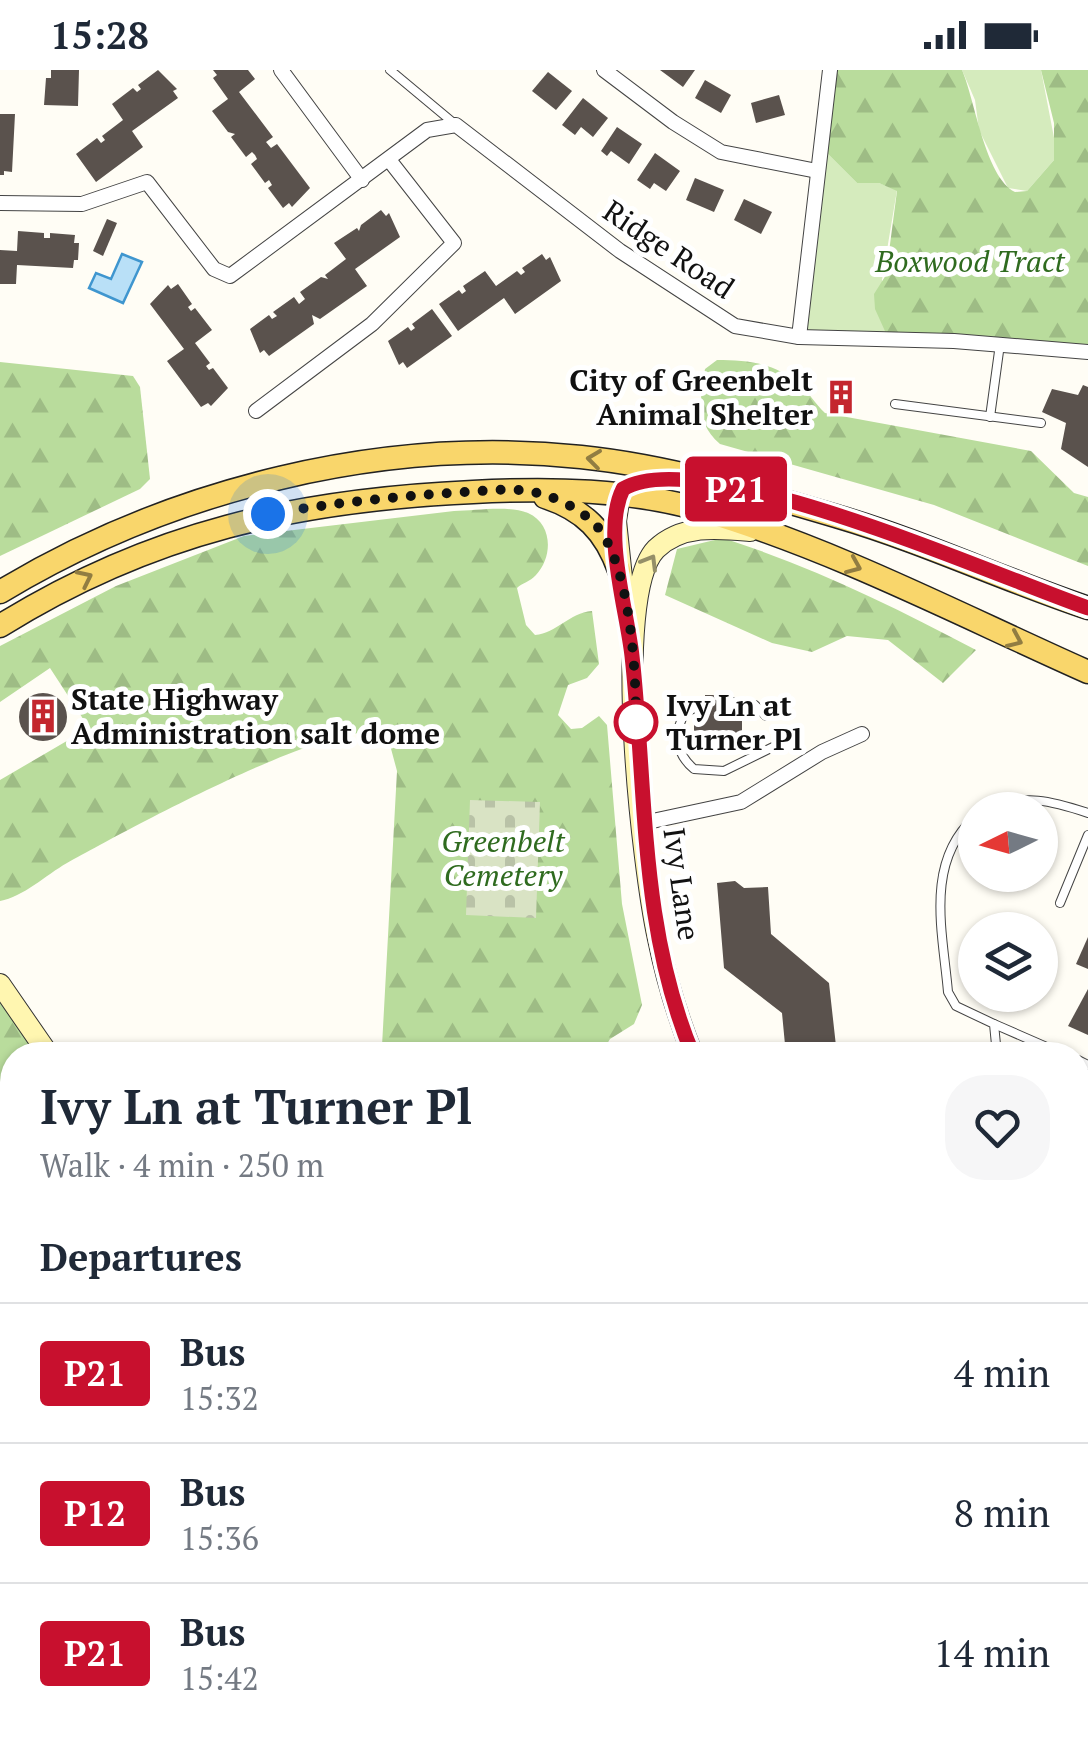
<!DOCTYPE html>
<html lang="en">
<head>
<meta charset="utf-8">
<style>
	:root { --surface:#fff; --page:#f6f6f7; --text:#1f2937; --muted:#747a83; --line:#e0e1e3 }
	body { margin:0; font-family:"PT Serif",serif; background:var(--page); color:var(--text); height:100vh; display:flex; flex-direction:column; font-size:38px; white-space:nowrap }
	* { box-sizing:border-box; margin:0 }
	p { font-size:32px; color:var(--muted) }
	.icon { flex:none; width:55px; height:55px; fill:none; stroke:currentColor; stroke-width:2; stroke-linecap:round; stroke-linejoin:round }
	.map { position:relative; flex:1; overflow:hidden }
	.side { position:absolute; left:0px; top:972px; width:1090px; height:702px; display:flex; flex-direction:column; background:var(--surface); border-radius:40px 40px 0 0; box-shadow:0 2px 8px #0004 }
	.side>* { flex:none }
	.badge { padding:0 20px; border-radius:8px; font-size:35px; line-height:65px }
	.needle { width:65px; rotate:265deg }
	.fabs { position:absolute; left:958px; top:722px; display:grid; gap:20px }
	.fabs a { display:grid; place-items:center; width:100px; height:100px; border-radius:50%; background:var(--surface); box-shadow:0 2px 8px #0004; font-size:50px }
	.you { position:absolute; width:50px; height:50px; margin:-25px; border:8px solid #fff; border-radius:50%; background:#1a73e8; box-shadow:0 0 0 15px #1a73e833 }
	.map>.badge { position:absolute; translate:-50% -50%; box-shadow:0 0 0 5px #fff }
	h2 { padding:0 40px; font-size:38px; line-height:90px }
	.round { display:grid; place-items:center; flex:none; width:105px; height:105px; border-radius:40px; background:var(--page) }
	.overview { display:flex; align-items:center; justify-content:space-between; height:170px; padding:0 40px }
	h1 { font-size:48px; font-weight:800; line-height:75px }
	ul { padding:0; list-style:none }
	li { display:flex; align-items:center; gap:30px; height:140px; padding:0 40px; border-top:2px solid var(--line) }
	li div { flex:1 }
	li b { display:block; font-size:38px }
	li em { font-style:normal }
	li .badge { min-width:110px; font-weight:700; text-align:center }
	.status { display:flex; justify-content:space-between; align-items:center; height:70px; padding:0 50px; background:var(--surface); direction:ltr }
	.status svg { height:28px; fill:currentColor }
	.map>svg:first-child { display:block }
</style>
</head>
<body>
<div class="status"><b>15:28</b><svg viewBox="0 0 49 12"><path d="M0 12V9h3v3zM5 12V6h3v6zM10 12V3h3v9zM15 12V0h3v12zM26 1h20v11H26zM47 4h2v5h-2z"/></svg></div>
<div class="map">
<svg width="1088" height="1674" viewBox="0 0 1088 1674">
	<defs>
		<pattern id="forest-firs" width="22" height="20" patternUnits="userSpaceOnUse" patternTransform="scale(2.5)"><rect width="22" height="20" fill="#b9dc9c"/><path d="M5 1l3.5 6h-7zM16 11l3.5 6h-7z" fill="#9ebc85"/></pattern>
		<pattern id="cemetery-stones" width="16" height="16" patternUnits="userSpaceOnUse" patternTransform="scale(2.5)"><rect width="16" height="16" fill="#d9e3c4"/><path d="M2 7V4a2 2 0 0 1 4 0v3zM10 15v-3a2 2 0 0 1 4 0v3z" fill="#b9c2a7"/></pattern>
	</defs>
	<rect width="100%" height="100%" fill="#fffdf5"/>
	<g fill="#d5ebbd">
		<polygon points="962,0 1041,0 1056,78 1054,90 1027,121 1008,118 979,60 975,30"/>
		<polygon points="820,76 857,113 879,113 897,120 882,210 889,270 799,267"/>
	</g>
	<g fill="url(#forest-firs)">
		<path d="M830,0H962C975,30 985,107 1015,122L1027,121L1054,90V53L1041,0H1088V282L889,270L875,239L874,224L886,205L897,121L879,113H857L820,76Z"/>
		<path d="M717,290C748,290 775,293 799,314C809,322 815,334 825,343L1031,381L1074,423L1088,427V496L934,435L720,374C695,352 700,329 705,299Z"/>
		<polygon points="0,292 133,306 140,317 150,409 140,419 0,486"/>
		<path d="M454,441C475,441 508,435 528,443C553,454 553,487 536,505C530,512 522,513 517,518L526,555L535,565C557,563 569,543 592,541L599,594L587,608L568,615L558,645L571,659L582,658L599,646L607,655L622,834L642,935L634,954L610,969L601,984L433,985L382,976L397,701L390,675L379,663C324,652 123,762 67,793C46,805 23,827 0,831V710L89,658L50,598L0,632V576L116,516L244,466Z"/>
		<path d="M723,468C813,497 893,536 976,580L943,613L888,570L847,566L812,582L772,573L665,525L677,479Z"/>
		<polygon points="0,914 49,985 12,985 12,1095 0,1086"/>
	</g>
	<polygon fill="url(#cemetery-stones)" points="470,730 540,732 536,848 466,845"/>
	<polygon fill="#b9e0f7" stroke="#3f96cf" stroke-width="2.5" points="122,184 142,192 123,233 89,218 96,203 111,209"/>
	<g fill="#5a524d">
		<polygon points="51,0 79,0 78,36 44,35 46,8 51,8"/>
		<polygon points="158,0 177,19 173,21 178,28 132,61 143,77 96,112 76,84 97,68 101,73 105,70 102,66 123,50 112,34 133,18 137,22 141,19 138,15"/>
		<polygon points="213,0 248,0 255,9 239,22 273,67 266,72 271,78 277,74 310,118 292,137 289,133 283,138 268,118 272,115 269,110 265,113 251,94 257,89 255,85 252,82 246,87 231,67 235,64 228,62 212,41 228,29 213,8 217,5"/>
		<polygon points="660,0 695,0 683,17"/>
		<polygon points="548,2 572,21 556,40 532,21"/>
		<polygon points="705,10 731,25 721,43 695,28"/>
		<polygon points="779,25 785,45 756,53 751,33"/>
		<polygon points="583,28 608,48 593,67 581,57 575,65 562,55"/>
		<polygon points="0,44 15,44 12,102 4,101 4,105 0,105"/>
		<polygon points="617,57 642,74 629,94 611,81 607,86 601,81"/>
		<polygon points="655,83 680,101 666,121 654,113 650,119 637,110"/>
		<polygon points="695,108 724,120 714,142 686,130"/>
		<polygon points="744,129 772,142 761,164 734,150"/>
		<polygon points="381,140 386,146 389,143 400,167 355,199 367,216 320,249 312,245 314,254 269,286 264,280 260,283 250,259 269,245 272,249 277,246 273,242 294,227 299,234 305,229 300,222 321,207 328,209 325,205 346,189 334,173 357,158 359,161 361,155"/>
		<polygon points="107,149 117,153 103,186 93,181"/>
		<polygon points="18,161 44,163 44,168 50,168 50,163 75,165 74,173 79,173 78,190 74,190 73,198 17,195 16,214 0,214 0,180 17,181"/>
		<polygon points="542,184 546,190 550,187 561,211 515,244 504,228 458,261 439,234 459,220 462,224 466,221 463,216 485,201 496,216 517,201 521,205 525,202 522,198"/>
		<polygon points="178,214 192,234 188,237 191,241 195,238 212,260 195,273 210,293 206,296 209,300 213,298 228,318 211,336 208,333 201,337 167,291 184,279 150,234 168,215 171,219"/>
		<polygon points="432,239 452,266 407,298 403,292 399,295 388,271 408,257 411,261 415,258 412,254"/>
		<polygon points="1083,315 1088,317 1088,397 1061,379 1066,353 1042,342 1052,319 1078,325"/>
		<polygon points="831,317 855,323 851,338 827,332"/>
		<circle cx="43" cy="647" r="24"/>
		<polygon points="705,625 731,625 731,648 742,648 742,676 731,676 731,681 694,676 694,648 705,648"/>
		<polygon points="735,811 744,818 768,817 771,864 829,913 837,985 786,985 782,943 724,898 717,813"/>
		<polygon points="1088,867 1088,899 1076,894"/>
		<polygon points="1088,919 1088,965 1068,956"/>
		<polygon points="0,1234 12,1234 12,1444 0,1462"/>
		<polygon points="773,1662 797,1662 798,1671 813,1669 812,1662 837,1662 838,1674 774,1674"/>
		<polygon points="893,1662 956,1662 957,1674 895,1674"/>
	</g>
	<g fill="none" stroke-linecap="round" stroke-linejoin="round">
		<g stroke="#444" stroke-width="10">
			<g id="lane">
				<polyline points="390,0 456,55"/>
				<polyline points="895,334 1041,353"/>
				<polyline points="990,347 1000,274"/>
				<path d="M705,632L685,643C673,663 676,684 694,699L724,701L773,677"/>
				<polyline points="731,632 755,635 766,646"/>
				<path d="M988,740C1024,723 1052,731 1088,743"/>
				<path d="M975,747C924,792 943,863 948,922L956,936L994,954L997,985"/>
				<polyline points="1060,833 1088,765"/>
				<polyline points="994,954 1065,985"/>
				<polyline points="1078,990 1088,995"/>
				<polyline points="1078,1138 1088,1137"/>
				<polyline points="1078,1183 1088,1179"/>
				<polyline points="0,1209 12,1209"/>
				<polyline points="1078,1283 1088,1281"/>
				<polyline points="1078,1320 1088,1318"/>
				<polyline points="1078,1409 1088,1413"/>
				<polyline points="0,1503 12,1486"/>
				<polyline points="32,1662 34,1674 130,1662"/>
				<polyline points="244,1662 258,1662"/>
				<polyline points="339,1662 364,1663"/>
				<polyline points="621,1662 626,1674"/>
				<polyline points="751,1662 751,1674"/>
				<polyline points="982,1662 983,1674"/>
				<polyline points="1022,1674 1033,1662"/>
			</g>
		</g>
		<g stroke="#444" stroke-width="16">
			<g id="street">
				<polyline points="281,0 362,110"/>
				<polyline points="604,0 673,52 721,82 817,101"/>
				<polyline points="0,133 82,134 147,112 214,199 230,206 427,60 456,55 620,181 735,256 799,267 954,271 1088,282"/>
				<polyline points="799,267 830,0"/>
				<polyline points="256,341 372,254 454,173 390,91"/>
				<polyline points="643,753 741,732 822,682 862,664"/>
			</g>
		</g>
		<g stroke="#333" stroke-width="22">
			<g id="secondary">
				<polyline points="620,425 616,451 626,545"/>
				<polyline points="0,914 49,985"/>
				<path d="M693,985C678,948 666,908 658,869C643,801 610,526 656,479C682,454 718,458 750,461"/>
				<polyline points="366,1662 367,1674"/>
			</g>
		</g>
		<g stroke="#222" stroke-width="25">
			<g id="primary">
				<path d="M545,427C584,440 605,461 619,500"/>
				<path d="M0,522C171,419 382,366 581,387C668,396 755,422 839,447C924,472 1004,510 1088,538"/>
				<path d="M0,556C151,462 297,430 473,422C550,418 631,419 705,441C838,481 962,546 1088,602"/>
			</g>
		</g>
		<use href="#lane" stroke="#fff" stroke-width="8"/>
		<use href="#street" stroke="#fff" stroke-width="14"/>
		<use href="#secondary" stroke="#fff6b0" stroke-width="20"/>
		<use href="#primary" stroke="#f9d66b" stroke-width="22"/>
	</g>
	<defs><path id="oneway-chevron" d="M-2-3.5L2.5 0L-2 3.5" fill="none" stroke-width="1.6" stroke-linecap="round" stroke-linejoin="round" transform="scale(2.5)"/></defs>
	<g stroke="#917d42">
		<use href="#oneway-chevron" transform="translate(594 389) rotate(-173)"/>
		<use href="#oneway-chevron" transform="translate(854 496) rotate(23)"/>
		<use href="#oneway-chevron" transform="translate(85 508) rotate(-26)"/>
		<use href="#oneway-chevron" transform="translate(1015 570) rotate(24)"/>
	</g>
	<use stroke="#948f68" href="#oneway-chevron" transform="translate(650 492) rotate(-59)"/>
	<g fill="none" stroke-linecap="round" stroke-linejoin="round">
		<g stroke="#fff" stroke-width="22">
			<path id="line" d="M693,985C639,856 647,722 632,586C627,540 602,461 623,419C699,372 1000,508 1088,538"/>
		</g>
		<use href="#line" stroke="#c8102e" stroke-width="15"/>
		<path stroke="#111" stroke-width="10" stroke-dasharray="0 18" d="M268,444C333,433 399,426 466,422C485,421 507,418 527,421C550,424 578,437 595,454C631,493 636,603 636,652"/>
	</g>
	<defs>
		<g id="building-bare" transform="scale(2.7)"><path d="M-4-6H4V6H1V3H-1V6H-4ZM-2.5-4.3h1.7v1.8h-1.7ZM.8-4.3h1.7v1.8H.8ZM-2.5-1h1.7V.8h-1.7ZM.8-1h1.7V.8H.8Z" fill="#c4262e" stroke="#fff" stroke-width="2.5" paint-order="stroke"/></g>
	</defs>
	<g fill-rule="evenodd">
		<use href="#building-bare" x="841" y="327"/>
		<use href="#building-bare" x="43" y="646"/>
	</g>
	<circle fill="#fff" stroke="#c8102e" stroke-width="5" cx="636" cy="652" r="20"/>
	<g text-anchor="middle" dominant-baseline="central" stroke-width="10" stroke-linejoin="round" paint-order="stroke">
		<g font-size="30" fill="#111" stroke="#fff">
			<text transform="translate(669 179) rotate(34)">Ridge Road</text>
			<text transform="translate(682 814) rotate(82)">Ivy Lane</text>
		</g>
		<g font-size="30" font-style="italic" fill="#2f6b1f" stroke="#fff">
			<text x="970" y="191">Boxwood Tract</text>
			<text x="503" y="771">Greenbelt<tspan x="503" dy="34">Cemetery</tspan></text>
		</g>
		<g font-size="30" font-weight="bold" fill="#111" stroke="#fff" text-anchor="end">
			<text x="813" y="310">City of Greenbelt<tspan x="813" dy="34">Animal Shelter</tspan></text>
			<text x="71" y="629" text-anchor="start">State Highway<tspan x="71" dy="34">Administration salt dome</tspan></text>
		</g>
		<g font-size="30" font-weight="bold" fill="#111" stroke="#fff" text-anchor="start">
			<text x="666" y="635">Ivy Ln at<tspan x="666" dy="34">Turner Pl</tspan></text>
		</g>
	</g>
</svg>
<div class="fabs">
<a><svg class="needle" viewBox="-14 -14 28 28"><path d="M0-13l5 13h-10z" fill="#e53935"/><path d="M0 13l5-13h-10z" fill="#747a83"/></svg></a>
<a><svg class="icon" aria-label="layers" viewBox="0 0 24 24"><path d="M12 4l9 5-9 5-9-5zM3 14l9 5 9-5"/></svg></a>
</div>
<div class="you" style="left:268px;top:444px"></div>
<b class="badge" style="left:736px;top:419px;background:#c8102e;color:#fff">P21</b>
<section class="side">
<div class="overview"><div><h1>Ivy Ln at Turner Pl</h1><p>Walk · 4 min · 250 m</p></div><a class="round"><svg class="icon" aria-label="heart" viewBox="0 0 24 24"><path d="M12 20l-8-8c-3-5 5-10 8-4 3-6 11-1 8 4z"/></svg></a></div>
<h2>Departures</h2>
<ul>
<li><span class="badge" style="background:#c8102e;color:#fff">P21</span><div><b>Bus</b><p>15:32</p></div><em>4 min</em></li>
<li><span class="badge" style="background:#c8102e;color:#fff">P12</span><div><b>Bus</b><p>15:36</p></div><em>8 min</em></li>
<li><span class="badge" style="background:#c8102e;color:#fff">P21</span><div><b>Bus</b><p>15:42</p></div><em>14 min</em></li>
</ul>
</section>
</div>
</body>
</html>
